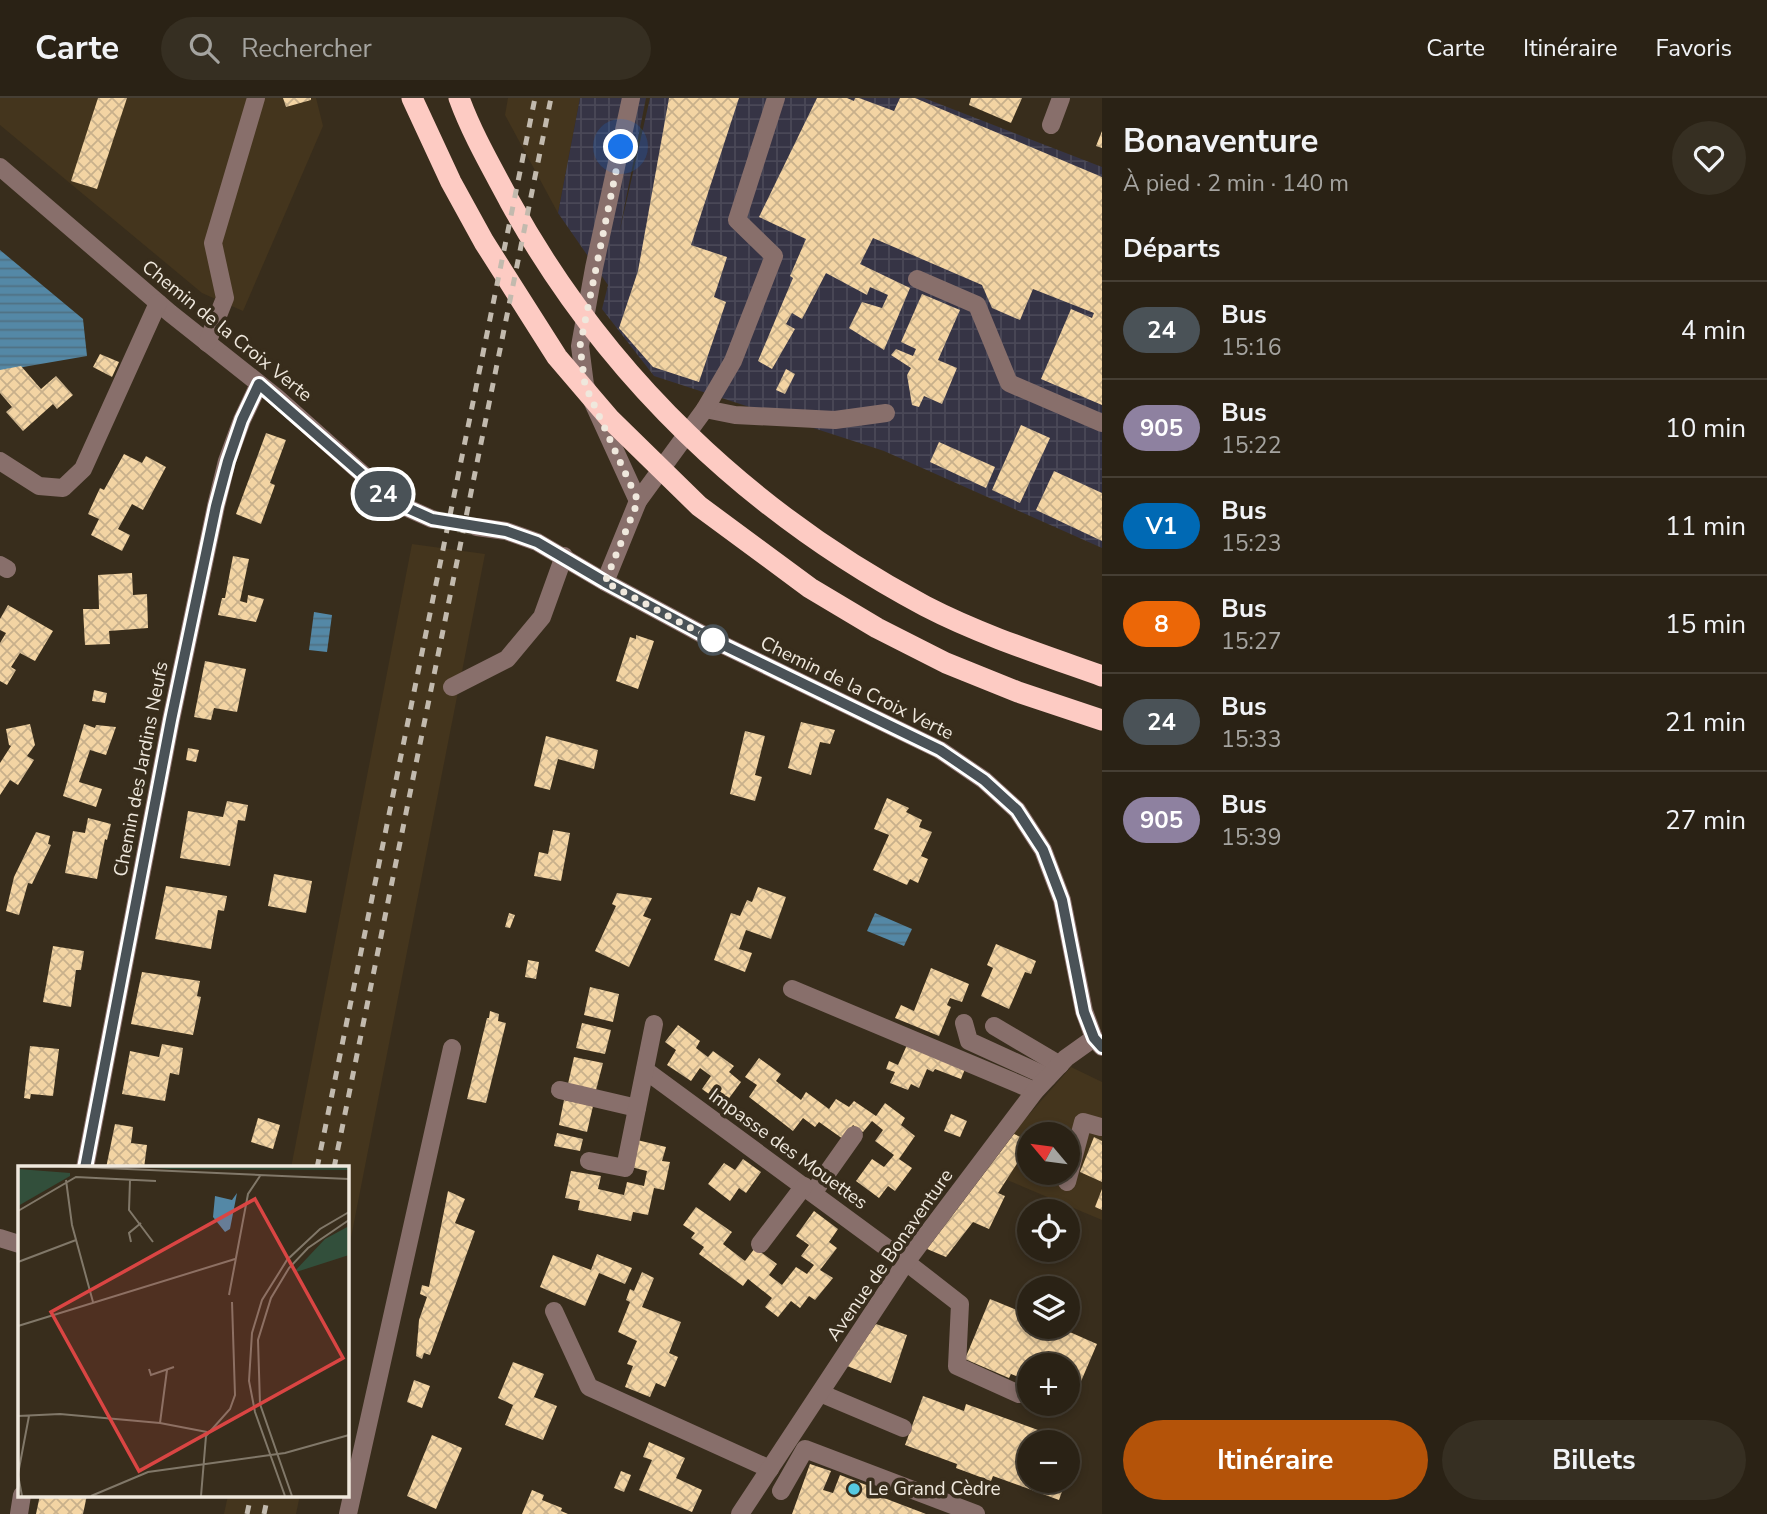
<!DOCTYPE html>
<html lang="fr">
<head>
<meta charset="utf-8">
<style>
	:root { --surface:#2a2215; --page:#362f22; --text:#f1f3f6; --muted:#a5a4a0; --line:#463f34; --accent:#b45309 }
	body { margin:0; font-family:"Nunito Sans",sans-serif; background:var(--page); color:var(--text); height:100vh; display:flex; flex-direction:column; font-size:26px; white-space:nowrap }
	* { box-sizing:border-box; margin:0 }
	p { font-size:23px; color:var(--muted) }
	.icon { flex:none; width:38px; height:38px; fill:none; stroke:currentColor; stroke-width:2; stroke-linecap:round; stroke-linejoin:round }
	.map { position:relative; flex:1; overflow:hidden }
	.drawer { display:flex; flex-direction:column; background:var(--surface); width:665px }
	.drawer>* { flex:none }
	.badge { padding:0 14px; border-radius:23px; font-size:24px; line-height:46px }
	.needle { width:46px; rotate:299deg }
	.fabs { position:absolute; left:1017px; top:1024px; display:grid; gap:14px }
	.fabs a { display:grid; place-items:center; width:63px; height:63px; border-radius:50%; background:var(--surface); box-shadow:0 4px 10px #0003,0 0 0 2px var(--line); font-size:35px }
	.you { position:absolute; width:35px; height:35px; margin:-18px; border:5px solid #fff; border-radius:50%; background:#1a73e8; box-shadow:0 0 0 10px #1a73e833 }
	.map>.badge { position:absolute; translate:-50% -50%; box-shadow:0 0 0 4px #fff }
	h2 { padding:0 21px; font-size:26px; line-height:63px }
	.round { display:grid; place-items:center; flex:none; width:74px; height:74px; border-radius:37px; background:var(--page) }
	.head { display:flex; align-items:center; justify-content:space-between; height:119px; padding:0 21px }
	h1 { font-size:33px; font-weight:700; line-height:52px }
	.primary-button { display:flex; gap:14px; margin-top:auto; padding:14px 21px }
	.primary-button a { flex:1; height:80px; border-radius:42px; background:var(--accent); color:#fff; font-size:28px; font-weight:700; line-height:80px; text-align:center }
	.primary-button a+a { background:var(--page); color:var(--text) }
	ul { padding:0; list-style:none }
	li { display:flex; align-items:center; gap:21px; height:98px; padding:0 21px; border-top:2px solid var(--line) }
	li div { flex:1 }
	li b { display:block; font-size:26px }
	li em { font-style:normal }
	li .badge { min-width:77px; font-weight:700; text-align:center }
	header { display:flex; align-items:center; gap:42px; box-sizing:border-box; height:98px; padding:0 35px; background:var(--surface); border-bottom:2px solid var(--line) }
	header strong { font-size:33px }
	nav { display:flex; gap:38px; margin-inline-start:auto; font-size:24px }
	.search { width:490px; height:63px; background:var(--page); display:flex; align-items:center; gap:18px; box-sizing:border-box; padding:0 24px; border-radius:38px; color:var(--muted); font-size:26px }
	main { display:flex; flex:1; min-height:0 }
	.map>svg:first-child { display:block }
</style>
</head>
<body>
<header>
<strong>Carte</strong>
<div class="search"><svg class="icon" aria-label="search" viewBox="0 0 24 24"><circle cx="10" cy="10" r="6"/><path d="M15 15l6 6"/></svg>Rechercher</div>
<nav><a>Carte</a><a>Itinéraire</a><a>Favoris</a></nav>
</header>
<main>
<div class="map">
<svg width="1102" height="1416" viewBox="0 0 1102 1416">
	<defs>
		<pattern id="industrial-grid" width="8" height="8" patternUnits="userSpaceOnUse" patternTransform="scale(1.75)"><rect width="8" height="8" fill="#363445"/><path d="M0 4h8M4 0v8" fill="none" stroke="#4a4857"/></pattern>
		<pattern id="water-rules" width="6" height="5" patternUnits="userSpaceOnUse" patternTransform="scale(1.75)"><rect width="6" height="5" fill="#5488a6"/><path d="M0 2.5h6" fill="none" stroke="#507183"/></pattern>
		<pattern id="building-cross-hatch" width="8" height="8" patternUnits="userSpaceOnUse" patternTransform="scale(1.75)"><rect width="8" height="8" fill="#f3d4a3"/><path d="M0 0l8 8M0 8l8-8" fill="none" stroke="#c8b08b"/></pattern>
	</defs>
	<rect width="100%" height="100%" fill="#382d1c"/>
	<g fill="#44351d" fill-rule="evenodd">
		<polygon points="0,0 316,0 323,28 243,213 202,195 0,27"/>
		<polygon points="508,0 580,0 558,115 505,17"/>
		<polygon points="412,446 485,456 347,1160 346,1070 291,1070"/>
		<path d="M1071,969L1102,984V1122L981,1071ZM1029,1036H1068V1074H1029Z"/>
		<polygon points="228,1397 300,1397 296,1416 224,1416"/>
	</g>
	<polygon fill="url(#industrial-grid)" points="580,0 646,0 619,136 650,0 924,0 1102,69 1102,450 884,353 654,278 602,211 608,187 558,115"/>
	<g fill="url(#water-rules)">
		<polygon points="0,152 83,221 87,258 0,273"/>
		<polygon points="314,514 332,517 327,554 309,552"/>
		<polygon points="875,815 912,831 904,848 867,833"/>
	</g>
	<g fill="url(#building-cross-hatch)">
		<polygon points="98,0 127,0 97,91 71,83"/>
		<polygon points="283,0 311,0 311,2 286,9"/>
		<polygon points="669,0 739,0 691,147 727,159 714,199 726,204 699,284 653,269 619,230 638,173"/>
		<polygon points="817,0 847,0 854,3 855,0 859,0 894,13 900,0 915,0 1102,79 1102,307 1041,281 1071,211 1092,220 1094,215 1033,191 1020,222 992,210 982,187 873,140 860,166 910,190 884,252 849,230 862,204 882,210 888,197 870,189 867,197 826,175 802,221 792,215 786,226 795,231 772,271 758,263 793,180 790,178 806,141 759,119"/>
		<polygon points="971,0 1022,0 1011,25 969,7"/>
		<polygon points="1102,33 1102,50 1096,48"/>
		<polygon points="922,196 960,212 938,262 957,270 942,306 924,298 919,309 912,307 907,277 911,270 891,257 896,251 913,258 916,251 901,244"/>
		<polygon points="100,256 119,264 112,279 93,269"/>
		<polygon points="21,268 41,291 56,278 73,297 57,311 53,306 23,333 6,314 12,309 0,295 0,272"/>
		<polygon points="786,271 795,276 785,296 776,292"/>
		<polygon points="1021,327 1050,340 1020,405 992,392"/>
		<polygon points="266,335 286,342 270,385 275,387 261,426 236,416"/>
		<polygon points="939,344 995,369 986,390 930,364"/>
		<polygon points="124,356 142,365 146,358 166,369 143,412 132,406 118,431 130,437 122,453 91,437 99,421 88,416 100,390 104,392"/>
		<polygon points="1054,373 1102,395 1102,443 1036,412"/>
		<polygon points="233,458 249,461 240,503 247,505 248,497 264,501 256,524 218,517 222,500 225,500"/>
		<polygon points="132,475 133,497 147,496 148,530 109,533 110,546 85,547 83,511 99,511 98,477"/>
		<polygon points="8,507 53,533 35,563 20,555 11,569 16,572 7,587 0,583 0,545 6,535 0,532 0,521"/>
		<polygon points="636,537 654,543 638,591 616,583 630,539 636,541"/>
		<polygon points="205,563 246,571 237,614 214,610 211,622 194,619"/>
		<polygon points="94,592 107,595 105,605 92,603"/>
		<polygon points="801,624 835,632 830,646 820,644 811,677 788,670"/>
		<polygon points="30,626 35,647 27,658 34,662 18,687 10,682 0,697 0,665 11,648 9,647 6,631"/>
		<polygon points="84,626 95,630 96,627 116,629 106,657 90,652 79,684 102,691 96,709 63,698"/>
		<polygon points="745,633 765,638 755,677 762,679 755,703 730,696"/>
		<polygon points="546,638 598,652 594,671 558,661 550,692 534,688"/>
		<polygon points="188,650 199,652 196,664 186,662"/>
		<polygon points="887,700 909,710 906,714 922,722 919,729 932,734 921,758 928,761 918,785 910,781 907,787 873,772 889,737 874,731"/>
		<polygon points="227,703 248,707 245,723 238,722 230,768 180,760 188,713 223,719"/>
		<polygon points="88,720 111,726 107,742 105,741 97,781 65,775 73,733 85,735"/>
		<polygon points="553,732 570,735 561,783 534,778 539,754 548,756"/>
		<polygon points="36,734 50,738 48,746 51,747 32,786 28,785 19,817 6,813 14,779"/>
		<polygon points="274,776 312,783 306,815 268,808"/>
		<polygon points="166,788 227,798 224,813 218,812 211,851 155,841"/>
		<polygon points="758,789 786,799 771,841 746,832 739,851 752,855 745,874 714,862 731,815 740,818 747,802 752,804"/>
		<polygon points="617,795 652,800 643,818 651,821 629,869 595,853 616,808 612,806"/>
		<polygon points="509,815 515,817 510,830 505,829"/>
		<polygon points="996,846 1036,863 1031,876 1025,874 1009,911 981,898 993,870 987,867"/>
		<polygon points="53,848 84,853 81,872 76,872 71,909 43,904"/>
		<polygon points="528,862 539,864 536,881 525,879"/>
		<polygon points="931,870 969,886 962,904 950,900 947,907 951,909 939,938 895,920 901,907 914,913"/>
		<polygon points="142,874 200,883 197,898 201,899 193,937 131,926"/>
		<polygon points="590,889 619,896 613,924 584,917"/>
		<polygon points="490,913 499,916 498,923 506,925 486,1005 467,1001 487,920 489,920"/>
		<polygon points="582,925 611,932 605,956 576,950"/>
		<polygon points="678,927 700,943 696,950 708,959 713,953 734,968 729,974 741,984 724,1007 702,991 711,978 700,970 691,983 667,967 676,952 665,944"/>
		<polygon points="162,946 183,950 179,977 170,975 165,1003 122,996 130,953 159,959"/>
		<polygon points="907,947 965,971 961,981 935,971 933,974 927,971 919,990 911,986 908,992 890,985 895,974 886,971 889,963 898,967"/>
		<polygon points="30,948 59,951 53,998 31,996 30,1001 24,1000"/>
		<polygon points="574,959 603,965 596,992 568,986"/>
		<polygon points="759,960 781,976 776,983 801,1002 806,994 829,1011 836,1001 849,1009 854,1003 876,1018 885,1005 905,1020 901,1027 915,1038 899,1061 912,1070 895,1093 888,1088 879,1100 856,1083 872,1061 884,1069 894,1057 875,1043 883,1032 872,1023 863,1034 853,1027 843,1041 819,1024 815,1029 803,1020 793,1033 749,999 757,987 745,979"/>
		<polygon points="564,1002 593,1008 587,1034 559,1027"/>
		<polygon points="951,1016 967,1023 960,1039 944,1033"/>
		<polygon points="258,1020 280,1027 273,1051 251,1044"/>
		<polygon points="115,1026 133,1029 131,1045 147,1047 144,1070 106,1070"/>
		<polygon points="557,1035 583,1041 580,1053 554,1048"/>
		<polygon points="1014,1036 1029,1043 1029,1047 998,1095 1005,1098 989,1131 973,1124 946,1159 927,1151"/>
		<polygon points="1094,1039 1102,1043 1102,1084 1080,1074"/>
		<polygon points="637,1042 666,1049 662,1063 670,1064 664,1092 654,1090 648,1117 633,1114 631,1123 578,1112 580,1103 565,1100 571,1073 601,1078 598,1091 624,1097 627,1084 644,1088 647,1073 631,1069"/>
		<polygon points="743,1061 761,1074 746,1095 739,1090 730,1103 708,1086 724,1065 735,1072"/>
		<polygon points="1102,1091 1102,1112 1095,1109"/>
		<polygon points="448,1093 465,1101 455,1125 475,1133 430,1257 424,1255 422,1261 416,1258 419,1222 427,1199 420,1196 422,1187 429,1189"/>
		<polygon points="696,1109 732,1134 723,1146 745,1163 755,1150 777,1166 769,1177 782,1187 796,1169 807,1176 814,1167 801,1158 809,1147 796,1138 814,1113 838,1131 829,1144 837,1150 820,1172 833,1180 815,1202 809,1198 800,1210 791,1203 778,1219 765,1209 772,1200 748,1181 743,1188 699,1156 704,1149 691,1140 695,1135 683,1127"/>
		<polygon points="597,1156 632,1170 625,1186 599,1175 585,1208 540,1189 553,1157 591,1172"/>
		<polygon points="642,1174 654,1180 642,1209 681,1224 669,1255 678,1259 665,1289 656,1285 650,1299 625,1289 633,1268 627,1266 637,1243 618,1234 630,1204 626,1202 630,1191 634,1193"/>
		<polygon points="990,1201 1029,1217 1029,1228 1056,1228 1097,1246 1073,1302 1068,1300 1068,1267 1029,1267 1029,1283 1011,1276 1009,1280 965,1261"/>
		<polygon points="876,1226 907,1237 891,1285 847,1268"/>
		<polygon points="513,1264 544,1276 534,1299 557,1308 543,1342 505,1327 513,1307 498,1300"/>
		<polygon points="414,1282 430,1288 422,1310 407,1304"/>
		<polygon points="923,1298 964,1313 966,1306 1038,1332 1036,1338 1051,1344 1029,1344 1029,1382 1066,1382 1059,1402 993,1378 991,1383 956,1370 957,1366 905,1347"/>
		<polygon points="432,1337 462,1350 436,1411 407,1398"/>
		<polygon points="649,1344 685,1360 676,1380 702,1392 692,1414 639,1392 652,1362 643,1359"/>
		<polygon points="1068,1350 1077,1353 1068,1377"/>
		<polygon points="810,1366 831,1373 823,1392 833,1395 840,1377 874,1390 871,1395 926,1416 792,1416"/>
		<polygon points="621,1373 631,1377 624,1394 614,1390"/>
		<polygon points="532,1392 544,1397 542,1402 562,1410 561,1413 568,1416 522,1416"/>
		<polygon points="40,1397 87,1397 83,1416 36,1416"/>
	</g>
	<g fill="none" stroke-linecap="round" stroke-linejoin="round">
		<polyline stroke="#534939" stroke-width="18" stroke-dasharray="18 9" stroke-linecap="butt" points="432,421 477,429"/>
		<g stroke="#886f6b" stroke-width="18">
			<polyline points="631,0 594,170 580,248 585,287 638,403"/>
			<polyline points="1051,27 1061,0"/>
			<polyline points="0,69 170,215 276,299 394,404 432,421"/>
			<polyline points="917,181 977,207 1009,285 1102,325"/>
			<polyline points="207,245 225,200 213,145 256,0"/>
			<polyline points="705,311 735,317 835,322 886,315"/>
			<polyline points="0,363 39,388 63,390 83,371 158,205"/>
			<polyline points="477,429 506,433 537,444 605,484 713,542 940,652 984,682 1017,712 1043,752 1062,802 1084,913 1094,940 1102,949"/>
			<polyline points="0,467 7,471"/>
			<polyline points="605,484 638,403 705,311 733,263 774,158 737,122 776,0"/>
			<polyline points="452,589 507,561 542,519 564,458"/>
			<polyline points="792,891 1035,993"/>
			<polyline points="964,925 969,943 1048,979"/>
			<polyline points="994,928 1060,967"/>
			<polyline points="645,972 906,1164 960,1206 957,1268 1019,1296"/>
			<polyline points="560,992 637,1010"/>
			<polyline points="589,1063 625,1070 654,926"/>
			<polyline points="85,1070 171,622 216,408 227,363 242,322 259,286"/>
			<polyline points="1067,1084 1083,1024 1101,1029"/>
			<polyline points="813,1095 854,1037"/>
			<polyline points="0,1140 19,1146"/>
			<polyline points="760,1146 804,1088"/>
			<polyline points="554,1213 589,1289 770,1371"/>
			<polyline points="820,1295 903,1330"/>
			<polyline points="781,1393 805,1351 976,1416"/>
			<polyline points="19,1416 22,1397"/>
			<polyline points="348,1416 452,950"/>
			<polyline points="740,1416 906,1164 1035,993 1066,960 1094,940"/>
		</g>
		<g stroke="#fdcbc3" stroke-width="21">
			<polyline points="412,0 451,84 484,144 557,259 610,321 699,408 810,490 877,530 946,565 1018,594 1102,622"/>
			<path d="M459,0C472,36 492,70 510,104C606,278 750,415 925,508C981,537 1043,557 1102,578"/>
		</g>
		<g stroke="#c2baae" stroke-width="5" stroke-dasharray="9 9" stroke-linecap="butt">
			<polyline points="317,1070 535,0"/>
			<polyline points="334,1070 551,0"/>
			<polyline points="247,1416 251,1397"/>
			<polyline points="264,1416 268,1397"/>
		</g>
	</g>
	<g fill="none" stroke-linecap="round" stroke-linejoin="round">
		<g stroke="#fff" stroke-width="16">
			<polyline id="line" points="85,1070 171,622 216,408 228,363 242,322 259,286 394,404 432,421 506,433 537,444 605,484 713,542 940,652 984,682 1017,712 1043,752 1062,802 1084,914 1094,940 1102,949"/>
		</g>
		<use href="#line" stroke="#4a5257" stroke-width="10"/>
		<polyline stroke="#efe8dd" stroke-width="7" stroke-dasharray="0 12.6" points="621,49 580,248 585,287 638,403 605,484 713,542"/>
	</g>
	<circle fill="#fff" stroke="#4a5257" stroke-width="3.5" cx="713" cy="542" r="14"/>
	<circle fill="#56c9e1" stroke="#382d1c" stroke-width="2.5" cx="854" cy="1391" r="7"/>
	<g text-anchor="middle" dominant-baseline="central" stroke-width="7" stroke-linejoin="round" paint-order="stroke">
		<g font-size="19" fill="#efe8dd" stroke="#382d1c">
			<text transform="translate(227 233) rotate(39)">Chemin de la Croix Verte</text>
			<text transform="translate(857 590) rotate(26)">Chemin de la Croix Verte</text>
			<text transform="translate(141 671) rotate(-79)">Chemin des Jardins Neufs</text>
			<text transform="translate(788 1051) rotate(36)">Impasse des Mouettes</text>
			<text transform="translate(890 1157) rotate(-55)">Avenue de Bonaventure</text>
		</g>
		<g font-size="19" fill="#efe8dd" stroke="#382d1c" text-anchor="start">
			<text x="868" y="1391">Le Grand Cèdre</text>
		</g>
	</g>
	<g transform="translate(18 1068)">
		<rect width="331" height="331" fill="#382d1c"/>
		<path d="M110,0H331V4L152,3ZM0,3L52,7V10L0,40ZM331,60V89L275,107L307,73Z" fill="#324f3b"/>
		<path d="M219,27L212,63L207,66L195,51L197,30L214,34Z" fill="#5488a6"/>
		<path fill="none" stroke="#817869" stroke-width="2" d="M42,0L331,13M48,14L54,59L75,136M112,14L111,44L135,76M0,45L58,11L138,15M113,76L111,67L123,57M0,96L58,74M211,129L230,28L242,10M0,160L217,93M131,203L133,209L156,201M0,250L42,248L142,257L189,266M142,257L149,204M0,308L11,250M0,309L4,330M73,330L130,306L267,287L331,269M183,330L188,270L212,243L217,229L214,136M267,330L237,246L231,215L234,167L244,134L269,94L302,63L331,46M274,330L242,238L240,174L253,132L271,102L290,82L331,54"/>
		<path fill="#da4543" fill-opacity="0.15" stroke="#da4543" stroke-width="3.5" d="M237,33L325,192L121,305L33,146Z"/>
		<rect width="331" height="331" fill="none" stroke="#efe8dd" stroke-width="3.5"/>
	</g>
</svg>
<div class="fabs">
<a><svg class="needle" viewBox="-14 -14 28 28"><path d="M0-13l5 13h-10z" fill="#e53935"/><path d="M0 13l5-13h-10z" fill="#a5a4a0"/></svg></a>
<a><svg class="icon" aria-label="locate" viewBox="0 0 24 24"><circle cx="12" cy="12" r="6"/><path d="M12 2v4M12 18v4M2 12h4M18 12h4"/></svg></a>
<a><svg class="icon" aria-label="layers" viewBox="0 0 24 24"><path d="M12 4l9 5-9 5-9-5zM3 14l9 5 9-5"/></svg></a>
<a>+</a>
<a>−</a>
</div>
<div class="you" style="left:621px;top:49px"></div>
<b class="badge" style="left:383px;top:396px;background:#4a5257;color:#fff">24</b>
</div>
<section class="drawer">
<div class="head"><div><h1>Bonaventure</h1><p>À pied · 2 min · 140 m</p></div><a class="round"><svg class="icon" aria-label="heart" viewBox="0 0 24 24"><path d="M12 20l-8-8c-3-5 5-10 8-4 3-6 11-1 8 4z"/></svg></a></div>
<h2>Départs</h2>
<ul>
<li><span class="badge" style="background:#4a5257;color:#fff">24</span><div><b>Bus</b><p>15:16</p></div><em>4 min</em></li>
<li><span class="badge" style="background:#8e81a0;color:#fff">905</span><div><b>Bus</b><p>15:22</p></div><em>10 min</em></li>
<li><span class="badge" style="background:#0069b4;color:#fff">V1</span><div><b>Bus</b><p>15:23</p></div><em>11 min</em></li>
<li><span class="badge" style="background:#ec6707;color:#fff">8</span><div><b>Bus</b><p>15:27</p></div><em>15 min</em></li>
<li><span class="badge" style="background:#4a5257;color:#fff">24</span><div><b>Bus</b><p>15:33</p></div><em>21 min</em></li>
<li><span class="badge" style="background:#8e81a0;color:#fff">905</span><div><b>Bus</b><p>15:39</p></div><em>27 min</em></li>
</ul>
<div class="primary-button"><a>Itinéraire</a><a>Billets</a></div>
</section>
</main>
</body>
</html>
